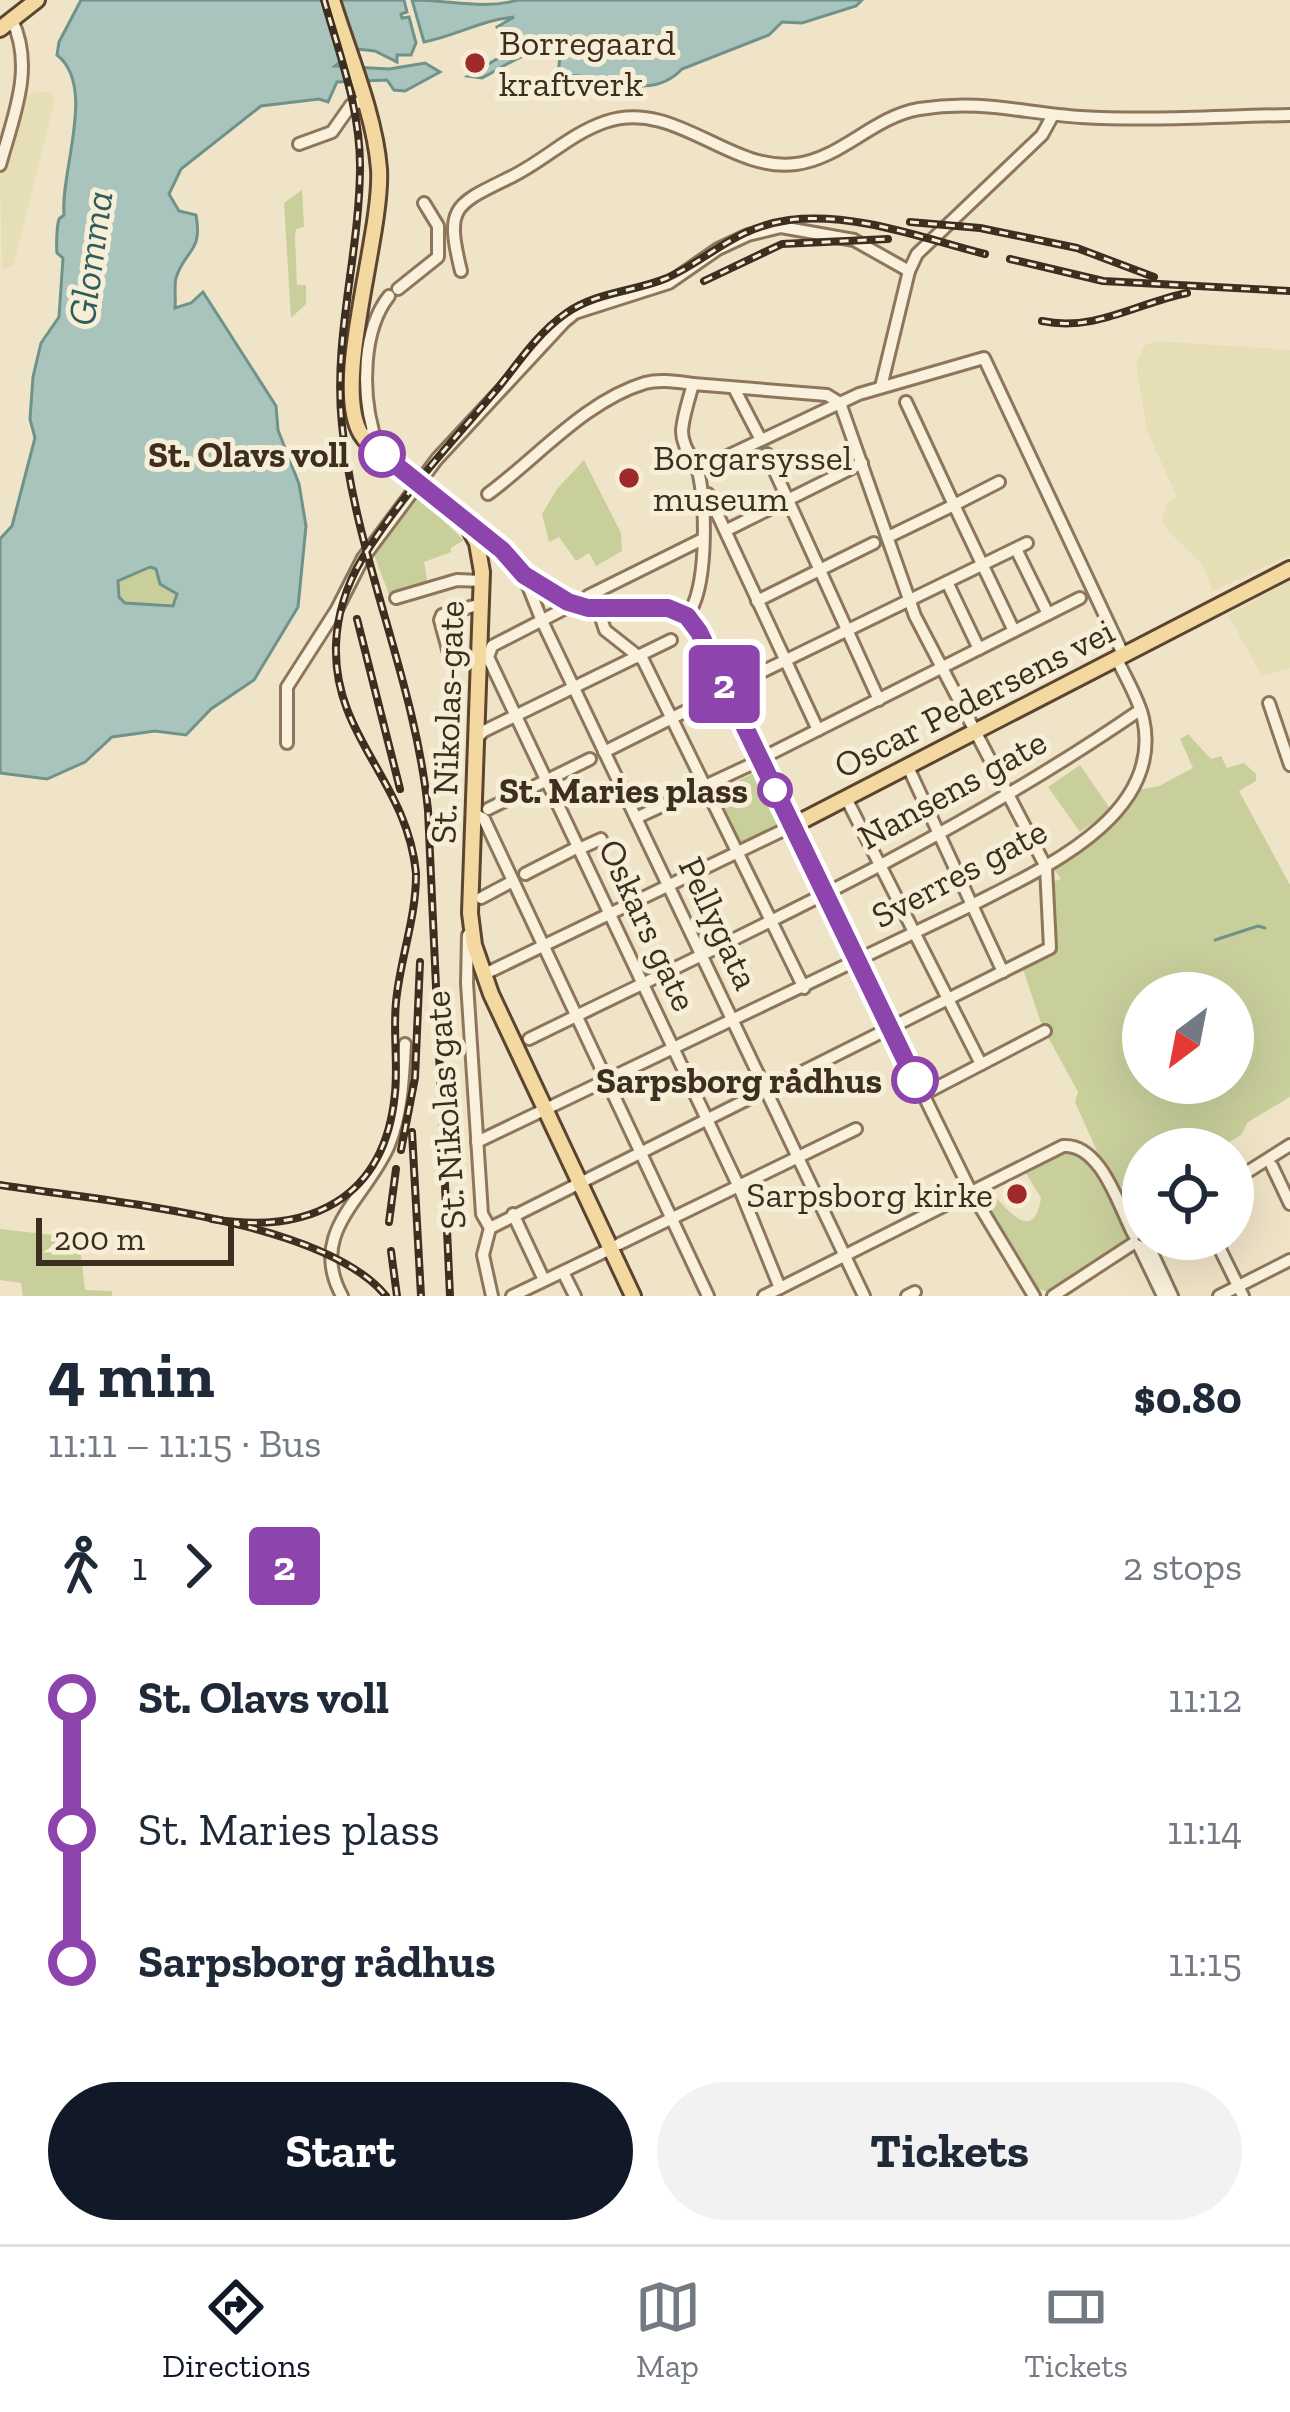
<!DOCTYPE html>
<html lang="en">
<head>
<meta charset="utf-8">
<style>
	:root { --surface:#fff; --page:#f2f2f3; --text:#1f2937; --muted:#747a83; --line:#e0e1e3; --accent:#111827 }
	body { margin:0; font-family:"Zilla Slab",serif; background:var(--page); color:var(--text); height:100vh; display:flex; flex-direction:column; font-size:45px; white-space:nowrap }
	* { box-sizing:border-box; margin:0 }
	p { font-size:39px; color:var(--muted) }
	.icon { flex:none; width:66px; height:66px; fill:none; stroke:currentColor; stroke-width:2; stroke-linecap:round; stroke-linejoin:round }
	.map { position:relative; height:1296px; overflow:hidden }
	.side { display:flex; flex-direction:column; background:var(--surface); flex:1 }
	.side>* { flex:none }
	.badge { padding:0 24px; border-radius:9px; font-size:42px; line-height:78px }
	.needle { width:78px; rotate:212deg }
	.tools { position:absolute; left:1122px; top:972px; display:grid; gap:24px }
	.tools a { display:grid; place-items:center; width:132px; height:132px; border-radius:50%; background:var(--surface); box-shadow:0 12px 48px #0002; font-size:60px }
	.scale { position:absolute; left:36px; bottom:30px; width:198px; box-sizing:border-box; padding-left:12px; border:6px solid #3d2e20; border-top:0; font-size:33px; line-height:42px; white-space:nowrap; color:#3d2e20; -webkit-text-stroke:9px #f7eed8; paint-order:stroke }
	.map>.badge { position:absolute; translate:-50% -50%; box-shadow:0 0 0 6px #fff }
	.legs { display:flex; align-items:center; gap:18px; height:132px; padding:0 48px; font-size:39px }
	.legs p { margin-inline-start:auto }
	.overview { display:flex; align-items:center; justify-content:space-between; height:204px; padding:0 48px }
	h1 { font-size:66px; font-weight:800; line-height:90px }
	.cta { display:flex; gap:24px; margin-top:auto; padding:24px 48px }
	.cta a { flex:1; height:138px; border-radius:72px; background:var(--accent); color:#fff; font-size:48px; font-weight:800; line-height:138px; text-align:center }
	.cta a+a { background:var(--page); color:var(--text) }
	ul { padding:0 48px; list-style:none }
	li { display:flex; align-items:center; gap:42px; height:132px; font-size:45px }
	li i { display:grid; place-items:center; width:18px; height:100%; margin:0 15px; background:currentColor }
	li i::after { content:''; width:30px; height:30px; margin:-15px; border:9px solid; border-radius:50%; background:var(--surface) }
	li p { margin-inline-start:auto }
	li:first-child i { background:linear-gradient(#0000 50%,currentColor 0) }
	li:last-child i { background:linear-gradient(currentColor 50%,#0000 0) }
	.menu { display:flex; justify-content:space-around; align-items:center; height:168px; border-top:3px solid var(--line); background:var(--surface); font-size:33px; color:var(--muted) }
	.menu a { display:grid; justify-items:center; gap:6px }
	.menu .selected { color:var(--accent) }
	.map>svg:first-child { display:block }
</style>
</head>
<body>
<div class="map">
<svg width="1290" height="1296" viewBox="0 0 1290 1296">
	<rect width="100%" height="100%" fill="#f0e4c8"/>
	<g fill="#e6deb5">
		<polygon points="36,91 50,92 55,99 14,264 2,270 0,178 20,99"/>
		<polygon points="1154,341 1290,350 1290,555 1213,591 1202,564 1167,530 1162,520 1167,504 1177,497 1147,431 1136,364 1144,346"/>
		<polygon points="1290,580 1290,668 1262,676 1228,615"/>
	</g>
	<g fill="#c9cf9b" fill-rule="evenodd">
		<polygon points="302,190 304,227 296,229 295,237 297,285 306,285 306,304 291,318 284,203"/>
		<polygon points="584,460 621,533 622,551 596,566 589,553 576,561 559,537 549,542 542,514 557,489"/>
		<polygon points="416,495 464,540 451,548 451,552 424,562 428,585 390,597 373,552"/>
		<polygon points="150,567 156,570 160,584 177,594 174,606 125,603 119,597 118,581"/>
		<path d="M1188,734L1211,759L1221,756L1227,768L1244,763L1256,774V781L1239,791L1290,885V1097L1248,1122L1241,1135L1218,1149H1143V1182L1130,1189L1133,1195L1125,1197L1104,1167L1075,1102L1078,1092L1042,1026L1021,963L1047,951L1050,883L1061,879L1051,865L1119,811L1138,790L1159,786L1193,768L1180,739ZM1143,993H1233V1083H1143Z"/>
		<polygon points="1080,765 1111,810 1080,832 1048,787"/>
		<polygon points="757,767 780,818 778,825 745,842 740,841 717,791 754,773"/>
		<path d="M1065,1151L1087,1158L1128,1235L1125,1243L1048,1292L1037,1288L979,1194L987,1188C1002,1202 1033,1249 1041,1198L1024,1170Z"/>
		<polygon points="0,1229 79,1238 85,1290 112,1291 112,1296 23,1296 21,1283 0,1280"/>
	</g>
	<g fill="#a9c4bc" stroke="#6f938a" stroke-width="3" fill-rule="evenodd">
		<path d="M81,0H404L407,12L401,14L402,18L409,17L416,43L411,55H397V62L375,51L357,49L335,66L389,69L425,63L440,72L405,91L394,90L387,80L337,82L328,102L319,99L261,106L181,169L169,194L179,211L196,215C203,253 185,249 176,278C174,286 176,299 175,308L191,303L203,292L276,406L278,430L299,484L306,526L298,607L254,680L211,709L186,735L155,731L112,737L85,762L47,779L0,773V539L12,526L35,438L30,419L33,377L41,343L59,317L63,258L57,253C56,245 57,225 59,219L64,215C60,171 97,86 57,55L59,42ZM150,567L156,569L160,584L177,594L173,606L125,603L119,597L118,581Z"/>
		<path d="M412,0C450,0 483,10 518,0H862L856,6L802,23L782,22L769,35L682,69C646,107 599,68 558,77L560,55C535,41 505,67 482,78L468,76L517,47L512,35L502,37L497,27L514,17C481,20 456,36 424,42Z"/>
	</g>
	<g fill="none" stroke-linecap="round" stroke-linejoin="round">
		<polyline stroke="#6f938a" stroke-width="3" points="1215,940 1258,926 1265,928"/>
		<g stroke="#8d765c" stroke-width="16">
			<g id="minor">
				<polyline points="299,144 332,132 351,105 363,101"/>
				<path d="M0,165C13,117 35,68 12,20"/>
				<path d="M461,271C445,206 454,205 511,177C544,161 570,134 605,122C675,98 729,173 796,164C842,158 873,117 919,109C982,99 1021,113 1081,117C1150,121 1221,116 1290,115"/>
				<polyline points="398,289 438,257 438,226 424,203"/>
				<polyline points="693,384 827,395 840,403"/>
				<polyline points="881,387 909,271 917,254 1042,135 1053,115"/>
				<polyline points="734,388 761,440"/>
				<polyline points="906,402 954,505 999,482"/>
				<path d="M365,439L373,431C362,391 362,330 389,296"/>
				<polyline points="767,454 879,700"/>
				<polyline points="698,470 859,394 984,358 1123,654"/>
				<path d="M488,494C537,458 585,401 645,383C660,379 677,382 693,384C689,399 683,416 682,431C682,449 696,460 699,475C706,509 708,589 687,616"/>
				<polyline points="708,494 818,730"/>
				<polyline points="727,530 862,463"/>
				<polyline points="888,537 954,505 1014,631"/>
				<polyline points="1016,549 1048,614"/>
				<polyline points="524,576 542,621 864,1296"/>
				<polyline points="947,582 979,649"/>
				<polyline points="588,596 701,540"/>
				<polyline points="396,598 457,580 482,581"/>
				<polyline points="757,601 874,543"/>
				<polyline points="564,609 492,646 488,657 739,1187 780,1288"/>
				<polyline points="598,609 605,630 643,660 804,988"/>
				<polyline points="479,661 454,661 450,657 440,620 442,615 481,604"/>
				<polyline points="741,682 1027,543"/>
				<polyline points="1269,703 1290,765"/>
				<polyline points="475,740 484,731 671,640"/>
				<polyline points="287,743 287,687 337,609 363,558 437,459 564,322 575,313 669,283 718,249 748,235 781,227 854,240 909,271"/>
				<polyline points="604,752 720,694"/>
				<polyline points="760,759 1080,598"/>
				<polyline points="908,767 1003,972"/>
				<polyline points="846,798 981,1064"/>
				<polyline points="488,809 590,759"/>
				<polyline points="475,814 484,819 708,1296"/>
				<polyline points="636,818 750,765"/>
				<polyline points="579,849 601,839"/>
				<polyline points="525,874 578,847"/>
				<polyline points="481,898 513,881"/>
				<polyline points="468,935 467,983 482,1214 490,1228 483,1255 492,1296"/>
				<polyline points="491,971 792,826 970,1190 1034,1296"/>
				<path d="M529,1039C737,937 949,842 1140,710"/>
				<polyline points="922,1095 1045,1031"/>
				<path d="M477,1142L972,905C1042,869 1165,816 1143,718C1138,697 1125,677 1116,657"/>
				<polyline points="1272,1166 1290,1204"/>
				<polyline points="1233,1181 1290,1145"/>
				<polyline points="1123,1204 1143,1232"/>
				<polyline points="513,1214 544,1280"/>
				<polyline points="490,1228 1050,948 1046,867 915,616 840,403"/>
				<polyline points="1215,1239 1243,1296"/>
				<polyline points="1147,1242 1172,1296"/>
				<polyline points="619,1244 856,1129"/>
				<polyline points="1139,1246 1163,1296"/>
				<polyline points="563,1272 575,1296"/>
				<path d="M342,1296C307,1232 366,1199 389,1145C402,1113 403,1078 405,1044"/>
				<polyline points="512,1296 604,1252"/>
				<path d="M764,1296L1063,1146C1101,1143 1119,1207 1134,1235"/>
				<polyline points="907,1296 915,1292"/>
				<polyline points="1053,1296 1134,1243"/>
				<polyline points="1219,1296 1290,1260"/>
			</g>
		</g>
		<g stroke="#5b4430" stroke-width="20">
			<g id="major">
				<path d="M332,0C348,52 375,115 379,169C383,234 331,384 361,434C372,451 394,464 410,476"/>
				<polyline points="0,29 37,0"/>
				<polyline points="427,490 502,550 524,576 574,605 588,608 668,607 687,616 699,632 792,826 1290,569"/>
				<polyline points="470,530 477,543 482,572 470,913 474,945 491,994 633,1296"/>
			</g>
		</g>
		<use href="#minor" stroke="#faf1dc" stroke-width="10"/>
		<use href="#major" stroke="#f3d9a0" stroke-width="14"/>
		<g stroke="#3d2e20" stroke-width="8">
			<g id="rail">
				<path d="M324,0C340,56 361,111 360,170C359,256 333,339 342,425C355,556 415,679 428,810L450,1296"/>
				<polyline points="910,222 980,228 1077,248 1154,277"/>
				<polyline points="1010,259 1103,281 1290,291"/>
				<polyline points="704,281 782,244 888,239"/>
				<path d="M1042,321C1095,332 1137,303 1187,293"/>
				<polyline points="357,619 400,789"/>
				<path d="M416,873C407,780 333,737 336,645C337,615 347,584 362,559C400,497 451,443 498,388C519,362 537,334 565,314C595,292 633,292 667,278C712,257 734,228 789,220C855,212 922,238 985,254"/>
				<polyline points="412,1132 421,1296"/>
				<polyline points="401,1150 415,1078 420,962"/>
				<path d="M0,1185C99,1201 323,1218 386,1296"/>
				<path d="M212,1219C309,1235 385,1200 395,1093C398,1063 393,1032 396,1002C400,959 416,919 416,875"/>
				<polyline points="389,1222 396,1169"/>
				<polyline points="391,1251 397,1296"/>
			</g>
		</g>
		<use href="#rail" stroke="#f7eed8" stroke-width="3" stroke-dasharray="9" stroke-linecap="butt"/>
		<g stroke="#5b4430" stroke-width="20" stroke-linecap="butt">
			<polyline id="major-bridge" points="410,476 427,490"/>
		</g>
		<use href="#major-bridge" stroke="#f3d9a0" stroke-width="14"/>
	</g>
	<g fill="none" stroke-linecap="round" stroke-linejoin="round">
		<g stroke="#fff" stroke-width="27">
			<polyline id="line-1" points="382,454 502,550 524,575 568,602 588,608 668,608 687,616 699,632 915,1080"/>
		</g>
		<use href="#line-1" stroke="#8e44ad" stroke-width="18"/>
	</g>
	<g fill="#9e2a2b" stroke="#f7eed8" stroke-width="4.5">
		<circle cx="475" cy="63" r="12"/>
		<circle cx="629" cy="478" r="12"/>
		<circle cx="1017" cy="1194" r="12"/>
	</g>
	<g fill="#fff" stroke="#8e44ad" stroke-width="6">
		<circle cx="382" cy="454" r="21"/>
		<circle cx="775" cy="790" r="15"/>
		<circle cx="915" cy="1080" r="21"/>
	</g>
	<g text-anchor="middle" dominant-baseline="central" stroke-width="10" stroke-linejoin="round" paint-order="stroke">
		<g font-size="36" fill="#3d2e20" stroke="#f7eed8" text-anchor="start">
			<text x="499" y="42">Borregaard<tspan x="499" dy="41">kraftverk</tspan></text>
			<text x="653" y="457">Borgarsyssel<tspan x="653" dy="41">museum</tspan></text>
			<text x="993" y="1194" text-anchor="end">Sarpsborg kirke</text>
		</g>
		<g font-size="36" font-weight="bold" fill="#3d2e20" stroke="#f7eed8" text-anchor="end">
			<text x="349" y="454">St. Olavs voll</text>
			<text x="748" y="790">St. Maries plass</text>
			<text x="882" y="1080">Sarpsborg rådhus</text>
		</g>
		<g font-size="36" fill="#3d2e20" stroke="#f7eed8">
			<text transform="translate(974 698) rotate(-27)">Oscar Pedersens vei</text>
			<text transform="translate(447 722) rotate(-88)">St. Nikolas-gate</text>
			<text transform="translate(952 789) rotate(-29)">Nansens gate</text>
			<text transform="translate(959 873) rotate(-28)">Sverres gate</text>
			<text transform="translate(719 923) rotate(65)">Pellygata</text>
			<text transform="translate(648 925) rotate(65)">Oskars gate</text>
			<text transform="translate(445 1110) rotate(-94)">St. Nikolas gate</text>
		</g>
		<g font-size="39" font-style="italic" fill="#2f5d5a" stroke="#f7eed8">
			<text transform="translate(90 258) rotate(-82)">Glomma</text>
		</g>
	</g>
</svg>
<div class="tools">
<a><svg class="needle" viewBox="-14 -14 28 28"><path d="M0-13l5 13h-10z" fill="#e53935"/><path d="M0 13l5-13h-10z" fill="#747a83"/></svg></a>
<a><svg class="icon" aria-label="locate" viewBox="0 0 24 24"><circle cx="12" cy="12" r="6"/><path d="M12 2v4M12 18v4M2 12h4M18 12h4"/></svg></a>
</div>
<div class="scale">200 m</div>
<b class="badge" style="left:724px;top:684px;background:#8e44ad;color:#fff">2</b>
</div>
<section class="side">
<div class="overview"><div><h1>4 min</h1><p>11:11 – 11:15 · Bus</p></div><b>$0.80</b></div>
<div class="legs"><svg class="icon" aria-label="walk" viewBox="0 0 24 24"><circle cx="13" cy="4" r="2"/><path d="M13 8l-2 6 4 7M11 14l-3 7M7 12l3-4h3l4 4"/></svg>1<svg class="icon" aria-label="forward" viewBox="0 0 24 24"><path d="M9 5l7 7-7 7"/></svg><b class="badge" style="background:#8e44ad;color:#fff">2</b><p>2 stops</p></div>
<ul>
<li><i style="color:#8e44ad"></i><b>St. Olavs voll</b><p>11:12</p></li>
<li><i style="color:#8e44ad"></i><span>St. Maries plass</span><p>11:14</p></li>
<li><i style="color:#8e44ad"></i><b>Sarpsborg rådhus</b><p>11:15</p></li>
</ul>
<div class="cta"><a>Start</a><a>Tickets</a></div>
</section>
<nav class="menu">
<a class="selected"><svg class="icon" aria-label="directions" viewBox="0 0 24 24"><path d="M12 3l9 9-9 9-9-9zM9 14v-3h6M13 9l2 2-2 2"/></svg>Directions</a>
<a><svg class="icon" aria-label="map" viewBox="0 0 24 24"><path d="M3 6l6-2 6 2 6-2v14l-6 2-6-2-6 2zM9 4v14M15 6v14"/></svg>Map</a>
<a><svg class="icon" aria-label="tickets" viewBox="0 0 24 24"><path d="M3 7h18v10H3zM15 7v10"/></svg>Tickets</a>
</nav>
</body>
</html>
